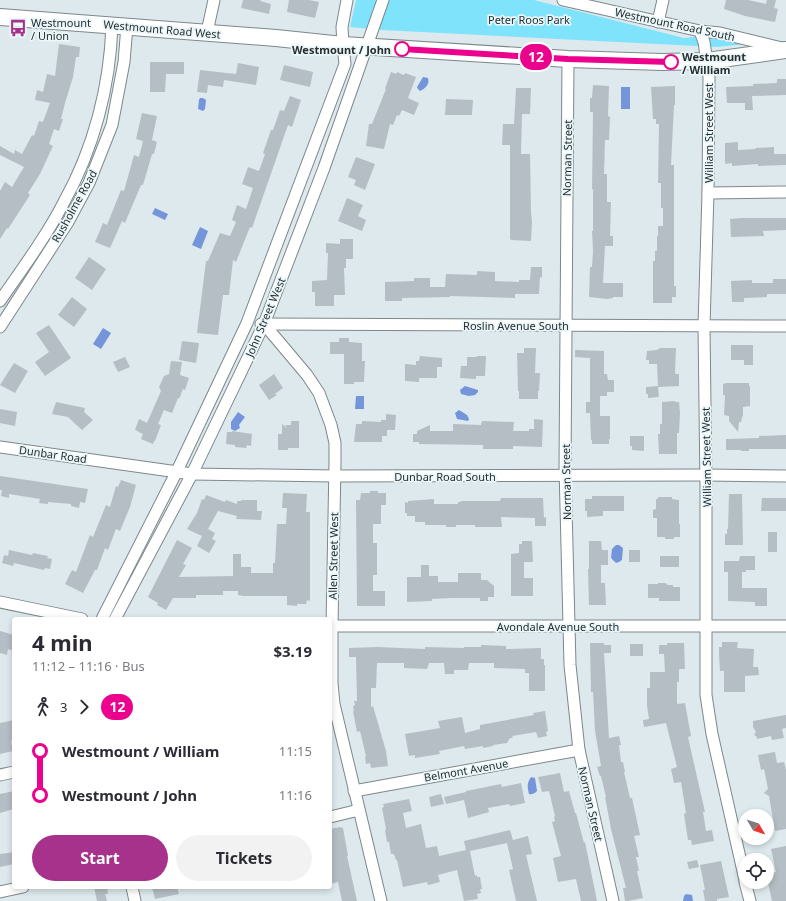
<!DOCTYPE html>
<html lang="en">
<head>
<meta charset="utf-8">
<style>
	:root { --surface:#fff; --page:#f2f2f3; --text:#2b2b33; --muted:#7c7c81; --accent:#a6328b }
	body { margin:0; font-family:"Noto Sans",sans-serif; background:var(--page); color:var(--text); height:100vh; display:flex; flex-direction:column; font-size:15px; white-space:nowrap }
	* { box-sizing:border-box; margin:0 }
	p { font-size:13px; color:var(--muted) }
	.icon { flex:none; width:22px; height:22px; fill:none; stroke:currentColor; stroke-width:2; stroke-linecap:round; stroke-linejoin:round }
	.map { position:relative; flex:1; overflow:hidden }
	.side { position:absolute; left:12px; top:617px; width:320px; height:272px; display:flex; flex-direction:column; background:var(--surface); border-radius:4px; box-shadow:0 2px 6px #0003 }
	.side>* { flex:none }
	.badge { padding:0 8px; border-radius:13px; font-size:14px; line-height:26px }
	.needle { width:26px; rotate:129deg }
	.controls { position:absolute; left:738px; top:809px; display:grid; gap:8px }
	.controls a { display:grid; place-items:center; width:36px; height:36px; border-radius:50%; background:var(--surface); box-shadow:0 2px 6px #0003; font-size:20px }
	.map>.badge { position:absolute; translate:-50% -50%; box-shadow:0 0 0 2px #fff }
	.legs { display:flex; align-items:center; gap:6px; height:44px; padding:0 20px; font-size:13px }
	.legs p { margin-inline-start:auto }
	.headline { display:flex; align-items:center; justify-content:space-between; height:68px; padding:0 20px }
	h1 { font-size:22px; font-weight:700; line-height:30px }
	.cta { display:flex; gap:8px; margin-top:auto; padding:8px 20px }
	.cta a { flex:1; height:46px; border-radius:24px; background:var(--accent); color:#fff; font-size:16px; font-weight:700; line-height:46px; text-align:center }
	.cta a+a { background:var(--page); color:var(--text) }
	ul { padding:0 20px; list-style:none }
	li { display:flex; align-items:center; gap:14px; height:44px; font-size:15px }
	li i { display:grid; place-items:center; width:6px; height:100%; margin:0 5px; background:currentColor }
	li i::after { content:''; width:10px; height:10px; margin:-5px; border:3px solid; border-radius:50%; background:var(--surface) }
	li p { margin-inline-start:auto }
	li:first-child i { background:linear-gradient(#0000 50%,currentColor 0) }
	li:last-child i { background:linear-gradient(currentColor 50%,#0000 0) }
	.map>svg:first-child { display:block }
</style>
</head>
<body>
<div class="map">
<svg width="786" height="901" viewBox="0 0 786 901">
	<rect width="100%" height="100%" fill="#dde9ed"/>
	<polygon fill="#7fe3fc" points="356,0 534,0 684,38 715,35 747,44 717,47 382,30 350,27"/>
	<g fill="#7595db">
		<path d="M423,77L428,78C430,84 425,89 420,91L418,89L417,87Z"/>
		<rect x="621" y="87" width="9" height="22"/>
		<polygon points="200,98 203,98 206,100 205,109 203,111 198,109 199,100"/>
		<polygon points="155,208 168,214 165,220 152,214"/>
		<polygon points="200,227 208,231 201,249 192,245"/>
		<polygon points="103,328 111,333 101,349 93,344"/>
		<polygon points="465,386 478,390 478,392 475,395 469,396 461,394 460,390"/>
		<polygon points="356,396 364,396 364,409 355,409"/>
		<polygon points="459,410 467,415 469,419 468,421 457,419 455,413"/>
		<polygon points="238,412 245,417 239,425 240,428 235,431 231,429 231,422"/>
		<polygon points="616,545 619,545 623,548 622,560 619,562 616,563 611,558 612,549"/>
		<path d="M531,777L535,778L537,791C535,793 532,795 529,794C527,785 527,784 531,777Z"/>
		<polygon points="686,894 692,895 693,901 683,901 684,896"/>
	</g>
	<g fill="#b5bec4">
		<polygon points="243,0 261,0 260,1 271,4 269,14 241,8"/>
		<polygon points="289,0 309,0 319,2 315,18 287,12"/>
		<polygon points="726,0 748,0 766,4 767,0 776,0 774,8 778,9 775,22 745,16 724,9"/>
		<polygon points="59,44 80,47 79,57 76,57 73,77 65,103 61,119 63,119 59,131 54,129 49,144 53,146 40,174 28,193 30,195 8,229 7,228 0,239 0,191 5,182 12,187 24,167 0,155 0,146 14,154 15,150 22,154 32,135 34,136 39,121 43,122 50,103 35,100 37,90 43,92 47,74 55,76"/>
		<polygon points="150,62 184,62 184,74 166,74 165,92 150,92"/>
		<polygon points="238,63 259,67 256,85 224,80 223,87 208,85 207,93 197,92 200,70 236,74"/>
		<polygon points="284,65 313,72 310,87 280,80"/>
		<polygon points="391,72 396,74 397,72 404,75 405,73 416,77 408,98 419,103 414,115 402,110 399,116 397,115 393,125 390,124 384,149 366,146 369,124 372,124 386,89 385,89"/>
		<polygon points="777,79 786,79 786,95 752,96 753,110 745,110 745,103 727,103 726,87 753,86 753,84 777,83"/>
		<polygon points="593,85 609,86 608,116 610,117 609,140 605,140 604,174 607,174 607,202 611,202 610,236 613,236 613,246 605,246 603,283 623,283 623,297 613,297 613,298 607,299 589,297 590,267 592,267 593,251 592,231 593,231 593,189 592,189 593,112 590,112 590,98 592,98"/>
		<polygon points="675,86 675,105 674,105 671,165 674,165 674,286 676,286 676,297 672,297 672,303 653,303 653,261 655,261 655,251 657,251 657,236 658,236 658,226 663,226 663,208 661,208 661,183 658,183 659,124 656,124 656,119 653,119 651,87"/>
		<polygon points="516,88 531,88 530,114 522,114 521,154 530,154 531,212 532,222 531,241 511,240 510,238 510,145 502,145 503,124 514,124"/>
		<polygon points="290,96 301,100 292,127 288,125 252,228 250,227 236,262 233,260 229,295 223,295 218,335 197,333 206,261 208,261 220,233 230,236 236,222 232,220 237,205 246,209 253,188 242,184 248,167 259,171 265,154 263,153 271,130 273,130 280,110 284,111"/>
		<polygon points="446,99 473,100 472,115 445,115"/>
		<polygon points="142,113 157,116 152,140 157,142 154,154 152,154 143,185 141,185 125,223 122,221 110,248 95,242 103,223 107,225 121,190 124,191 134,155 139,157 143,141 136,139"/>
		<polygon points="738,142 738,150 756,149 755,148 774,147 774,154 786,154 786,165 758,166 758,164 732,166 732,163 725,164 725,143"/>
		<polygon points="356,157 375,164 365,190 354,185 356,180 348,177"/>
		<polygon points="347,198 363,205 358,216 366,220 362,231 338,221"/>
		<polygon points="741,218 786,218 786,230 763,231 764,236 731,237 730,219"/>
		<polygon points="340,239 353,239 353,259 346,259 346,268 344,268 345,295 334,295 334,306 315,306 315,292 312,292 312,281 327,280 328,253 326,253 326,243 340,244"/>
		<polygon points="89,257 106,269 92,290 75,278"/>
		<polygon points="531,267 542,267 542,278 540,277 539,294 515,294 515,298 450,296 450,297 402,298 402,301 385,301 385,282 414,281 414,278 430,278 430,287 445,287 446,274 477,275 477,271 495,272 495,281 519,282 519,280 530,280"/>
		<polygon points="773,279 786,279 786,294 767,294 767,297 744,298 744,302 732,302 731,281 752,280 752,283 773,283"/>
		<polygon points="72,297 87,309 74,327 58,315"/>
		<polygon points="49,325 71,358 45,376 35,362 49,352 36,333"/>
		<polygon points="339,338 349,338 349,342 362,343 362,361 365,361 364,382 354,382 354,384 344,384 344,354 330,354 330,342 339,342"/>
		<polygon points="182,341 199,343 196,363 179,360"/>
		<polygon points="731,345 753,345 753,365 744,365 744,360 731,360"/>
		<polygon points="524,348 536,348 535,373 540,373 539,391 538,391 538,399 519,399 519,391 518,391 517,353 524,353"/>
		<polygon points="660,348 676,348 675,373 676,374 679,374 679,386 658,387 659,397 648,398 648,394 646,394 646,387 658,386 657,364 649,364 649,360 646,360 647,351 657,350"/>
		<polygon points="575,350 604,351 604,374 607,374 608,380 614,380 614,392 607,392 607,396 600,396 600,416 610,416 610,439 609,439 609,444 592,444 592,440 591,440 590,413 586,413 586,402 590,402 590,358 575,357"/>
		<polygon points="420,356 442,358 442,367 437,367 437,378 419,378 419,382 405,381 405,364 416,365 416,361 419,361"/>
		<polygon points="477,356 486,356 485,376 476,376 476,379 460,378 461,366 467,366 467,357 477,357"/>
		<polygon points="125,357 130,367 118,372 113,362"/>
		<polygon points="171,361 182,362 180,375 189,378 185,390 183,389 179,399 178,398 172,413 164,410 158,424 161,425 155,441 154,441 153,444 141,439 143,434 135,430 139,419 147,423 161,391 159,387 164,376 169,374"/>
		<polygon points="14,363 28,371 15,393 0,385"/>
		<polygon points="274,374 283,388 275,394 277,395 269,400 259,385"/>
		<polygon points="726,383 749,383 749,386 750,386 750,406 743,407 743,416 742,417 741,422 739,422 738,432 729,421 729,416 724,415 725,395 723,395 723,384"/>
		<polygon points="675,401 675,402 679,402 680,413 679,433 677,433 677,454 659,454 658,434 660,434 660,424 662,424 662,402"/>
		<polygon points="56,402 85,408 84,412 93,420 82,430 68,417 52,414"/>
		<polygon points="0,409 17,412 15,426 0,423"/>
		<polygon points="386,414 396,415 395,430 387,430 387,436 382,436 382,442 354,442 356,424 362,424 362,421 381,422 381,420 386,420"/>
		<polygon points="534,419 543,420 542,447 513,446 513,449 483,449 483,445 419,444 419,442 413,442 413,434 417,434 417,431 430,425 430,431 453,431 453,424 481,425 482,421 514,422 513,431 529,431 529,429 534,429"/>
		<polygon points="291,421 299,421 299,448 288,448 288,450 278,450 278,434 282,434 282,424 287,428 285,425 291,425"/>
		<polygon points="232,431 252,434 251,446 247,445 246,448 235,447 235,445 226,444 227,432 232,432"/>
		<polygon points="786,435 786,449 749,449 749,451 741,451 741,450 726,450 726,439 759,438 759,436"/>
		<polygon points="630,436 644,436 644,451 632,450 632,446 630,446"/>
		<polygon points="0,476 88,489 85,503 80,502 79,508 71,506 71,504 48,502 48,504 39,503 40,499 9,494 9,498 1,496 2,490 0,490"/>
		<polygon points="121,480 136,485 130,507 120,531 116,529 108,550 105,548 97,570 95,570 83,593 65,584 72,570 76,572 90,535 93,537 106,505 110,507 116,486 118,487"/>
		<polygon points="370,491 378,491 378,493 386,493 386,505 381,505 381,524 373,524 373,543 377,543 377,575 373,575 373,591 385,591 385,606 357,606 356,500 360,500 361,493 370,493"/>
		<polygon points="283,493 307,494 306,512 310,512 310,601 307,600 306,604 297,604 297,606 287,605 287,596 243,596 238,595 238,591 223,591 223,595 196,595 196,598 173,598 166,610 157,605 158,603 148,597 177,540 192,548 183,564 186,565 179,577 233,576 233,554 241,554 241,567 251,567 251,573 273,573 273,563 275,563 277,524 286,524 287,508 282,508"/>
		<polygon points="729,494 742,494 743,545 725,545 725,534 727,534 727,529 728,529"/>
		<polygon points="206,495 225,502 226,500 237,504 237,501 241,501 241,500 257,500 257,511 262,511 261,520 236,519 237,516 218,511 208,529 215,533 212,539 216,541 209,553 197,546 202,536 187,529 197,513 202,499 204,500"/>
		<polygon points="592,496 624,496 624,511 603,511 603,516 587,517 587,511 585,511 585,499 592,499"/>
		<polygon points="658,497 672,497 672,499 679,500 679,524 680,524 680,537 674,537 674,539 665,539 665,537 657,537 657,518 653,518 653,510 656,509 656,499 658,499"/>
		<polygon points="501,498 543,498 544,518 546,517 546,526 535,526 535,518 501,517 502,527 475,527 475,525 456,525 456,527 446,527 446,525 425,525 425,522 415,522 415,516 407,516 407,513 405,513 405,502 408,503 408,501 434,499 434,504 458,504 458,502 461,502 461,501 500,501"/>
		<polygon points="762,498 786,498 786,511 761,511"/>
		<rect x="768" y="532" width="9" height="20"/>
		<polygon points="522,541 532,541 533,562 524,562 524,578 533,578 533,596 511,596 511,554 519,553 519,544 522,544"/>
		<polygon points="589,541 601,541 602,550 608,550 608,565 601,565 601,583 605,583 606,605 589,605 588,569 589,569"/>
		<polygon points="9,550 32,555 33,553 48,556 47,558 52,559 50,569 45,568 44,570 14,563 13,566 2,563 4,555 8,556"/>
		<rect x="629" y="550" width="11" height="12"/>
		<rect x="660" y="556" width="19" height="11"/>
		<polygon points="740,556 755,556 755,570 746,570 746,572 742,572 742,588 767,588 767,606 755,606 755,602 728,601 728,572 724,572 724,561 739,561"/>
		<polygon points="421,565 429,565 429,576 438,576 438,582 458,582 458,573 481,573 481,580 487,580 494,586 494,597 488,597 488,601 480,601 480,598 450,598 432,599 432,601 407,602 407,577 421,577"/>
		<polygon points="658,583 665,583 668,585 673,585 673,587 680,587 680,601 659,601 659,598 648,598 648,584 658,584"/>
		<polygon points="0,631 14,635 14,651 8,649 7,655 0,653"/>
		<polygon points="722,642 738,642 737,648 754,649 753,667 758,667 759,675 745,676 745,692 724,692 724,671 720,671 719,655 719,647 722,647"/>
		<polygon points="590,643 604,643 604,645 611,645 611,653 604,653 609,738 619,736 621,745 619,745 621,762 623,762 625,772 624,772 630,798 632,798 640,835 634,836 639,857 636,857 639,871 637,871 643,898 628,901 625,901 623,888 626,888 611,829 605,797 606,797 601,776 600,776 597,767 601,766 595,731 593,692 591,692"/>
		<polygon points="667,643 684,643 685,669 679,669 679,682 677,682 677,704 685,703 691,736 688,737 690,746 705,812 703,812 706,831 712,830 714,841 692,845 691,840 688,840 684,814 686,813 681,782 674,783 671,769 677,767 666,723 644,727 643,720 649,719 647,706 647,688 650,688 650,672 665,672 664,654 659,654 659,645 667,645"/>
		<rect x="630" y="644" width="13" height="12"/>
		<polygon points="481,645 506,646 506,649 541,648 541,659 544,659 544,665 545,665 545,691 529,691 529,673 525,673 525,669 494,668 494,663 469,663 468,670 454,670 454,674 445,674 444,663 429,663 427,669 404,668 404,663 377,663 376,688 371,688 371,707 373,706 386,751 388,766 371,768 370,763 366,764 365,757 366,756 360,731 357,732 353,711 354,711 353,706 355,705 354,701 357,701 356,657 349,657 349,648 377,647 425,649 425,647 464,648 464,647 481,647"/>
		<polygon points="545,711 548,731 546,732 547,736 538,738 536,732 512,736 513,738 510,738 507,743 493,745 493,746 483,748 483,746 465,749 464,746 439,751 440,754 415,758 415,755 409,756 405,734 440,728 438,721 462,717 465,733 480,729 480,725 534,715 533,713"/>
		<polygon points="786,715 786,728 782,729 784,738 772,740 771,736 757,739 757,737 754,735 756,732 753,727 753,721"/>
		<polygon points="14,720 14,740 11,741 13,751 0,754 0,723"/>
		<polygon points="775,752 777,763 784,762 786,770 786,829 775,831 769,796 764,793 768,789 764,769 761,770 758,755"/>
		<polygon points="560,773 564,792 569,791 575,813 576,813 584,843 585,842 597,901 581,901 576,879 558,882 553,858 561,856 552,822 555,821 554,817 555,816 549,791 542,792 538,777"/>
		<polygon points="521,783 525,803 510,806 509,804 488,808 489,812 468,818 464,800 446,804 444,797 466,792 466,791 501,784 502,787"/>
		<polygon points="14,791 14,809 0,813 0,794"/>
		<polygon points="441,794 444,804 431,807 429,797"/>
		<polygon points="409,799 412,811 403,813 406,828 421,824 426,848 437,846 439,856 466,850 464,841 510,830 513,840 528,836 532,854 526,855 537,901 516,901 509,870 513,869 507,843 470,851 475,876 477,875 477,877 480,877 482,889 480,889 481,893 477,894 478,899 464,901 457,870 438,875 440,882 428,885 427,882 403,887 397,860 396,860 394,854 391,854 389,842 387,842 385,830 386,829 382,808 384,807 383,804"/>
		<polygon points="340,827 343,828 348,856 347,856 357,901 342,901 338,882 330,884 330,829"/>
		<polygon points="786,846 786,901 772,901 767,878 767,874 776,872 771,849"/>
		<polygon points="14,852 14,864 0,867 0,854"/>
		<polygon points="697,860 699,867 689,869 687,862"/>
		<polygon points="721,861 729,897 717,899 717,901 705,901 703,890 705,890 700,865"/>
		<polygon points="94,887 107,887 108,894 105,894 107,901 97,901"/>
		<polygon points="152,887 177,887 179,894 155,899"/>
	</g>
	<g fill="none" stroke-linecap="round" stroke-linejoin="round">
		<g stroke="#7d888b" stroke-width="13">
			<g id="minor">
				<polyline points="563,0 700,31 720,33 782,48"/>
				<polyline points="658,22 663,0"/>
				<polyline points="700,31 704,42 709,76 708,193 704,326 706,487 706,695 712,734 745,880"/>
				<polyline points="207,32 214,0"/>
				<polyline points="568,59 565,467 570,665 579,750 613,901"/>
				<polyline points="708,193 786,192"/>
				<path d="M0,301C22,269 46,237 64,202C94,148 110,86 112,25"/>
				<polyline points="261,324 786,326"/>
				<polyline points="264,324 307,375 319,393 331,425 335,443 335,463 332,626 332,683 334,704 381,901"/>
				<polyline points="0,327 68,222 89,183 112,125 124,62 127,26"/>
				<polyline points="0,447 192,474 335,476 706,475 786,476"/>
				<polyline points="0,602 82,619"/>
				<polyline points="102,619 177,471 247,323 345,64 343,45 342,27 347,0"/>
				<polyline points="115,619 192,474 264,324 324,168 383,0"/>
				<polyline points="330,626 786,626"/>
				<polyline points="0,775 14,772"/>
				<polyline points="354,791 579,750"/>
				<polyline points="330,817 359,810"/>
				<polyline points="745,882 750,901"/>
				<polyline points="132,887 135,901"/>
				<polyline points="0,892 23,887"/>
			</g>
		</g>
		<g stroke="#7d888b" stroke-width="18">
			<polyline id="secondary" points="0,17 276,38 343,45 568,59 662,62 707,61 786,50"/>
		</g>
		<use href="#minor" stroke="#fff" stroke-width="11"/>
		<use href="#secondary" stroke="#fff" stroke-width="16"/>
	</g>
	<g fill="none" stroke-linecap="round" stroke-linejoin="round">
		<g stroke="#fff" stroke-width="9">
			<polyline id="line-1" points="402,49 568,59 671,62"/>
		</g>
		<use href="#line-1" stroke="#eb028d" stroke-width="6"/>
	</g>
	<defs>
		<g id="bus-bare" transform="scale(1.38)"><path d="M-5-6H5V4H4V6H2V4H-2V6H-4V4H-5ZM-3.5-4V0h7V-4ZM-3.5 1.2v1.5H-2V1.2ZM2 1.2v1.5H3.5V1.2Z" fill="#a6328b" stroke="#eaf7fa" stroke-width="2.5" paint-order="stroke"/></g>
	</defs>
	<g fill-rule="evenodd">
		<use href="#bus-bare" x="18" y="28"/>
	</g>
	<g fill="#fff" stroke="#eb028d" stroke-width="2">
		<circle cx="402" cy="49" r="7"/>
		<circle cx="671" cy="62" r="7"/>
	</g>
	<g text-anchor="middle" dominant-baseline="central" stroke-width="3.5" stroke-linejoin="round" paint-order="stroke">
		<g font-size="11" fill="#182d32" stroke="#eaf7fa">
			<text x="529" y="19">Peter Roos Park</text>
		</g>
		<g font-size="11" fill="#282d2e" stroke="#eaf7fa" text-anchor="start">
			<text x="31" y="22">Westmount<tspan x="31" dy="13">/ Union</tspan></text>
		</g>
		<g font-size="11" fill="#282d2e" stroke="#eaf7fa">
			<text transform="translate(675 24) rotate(12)">Westmount Road South</text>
			<text transform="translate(162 29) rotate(5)">Westmount Road West</text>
			<text transform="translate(708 133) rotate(-90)">William Street West</text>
			<text transform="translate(567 158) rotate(-89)">Norman Street</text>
			<text transform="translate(74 206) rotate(-61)">Rusholme Road</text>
			<text transform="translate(265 317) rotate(-67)">John Street West</text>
			<text x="516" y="325">Roslin Avenue South</text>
			<text transform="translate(53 454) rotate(8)">Dunbar Road</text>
			<text transform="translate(706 457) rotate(-91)">William Street West</text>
			<text x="445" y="476">Dunbar Road South</text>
			<text transform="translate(566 482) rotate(-91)">Norman Street</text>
			<text transform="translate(333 556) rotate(-89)">Allen Street West</text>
			<text x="558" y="626">Avondale Avenue South</text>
			<text transform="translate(466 770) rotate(-10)">Belmont Avenue</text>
			<text transform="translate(591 804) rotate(77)">Norman Street</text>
		</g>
		<g font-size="11" font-weight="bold" fill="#282d2e" stroke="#eaf7fa" text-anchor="end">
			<text x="391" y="49">Westmount / John</text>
			<text x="682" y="56" text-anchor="start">Westmount<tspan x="682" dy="13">/ William</tspan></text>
		</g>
	</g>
</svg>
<div class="controls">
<a><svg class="needle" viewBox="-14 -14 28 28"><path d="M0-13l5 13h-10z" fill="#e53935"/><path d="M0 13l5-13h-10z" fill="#7c7c81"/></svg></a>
<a><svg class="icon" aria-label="locate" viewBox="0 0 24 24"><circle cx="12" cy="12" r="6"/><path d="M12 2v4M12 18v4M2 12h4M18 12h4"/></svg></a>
</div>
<b class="badge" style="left:536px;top:57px;background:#eb028d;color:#fff">12</b>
<section class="side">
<div class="headline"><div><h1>4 min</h1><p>11:12 – 11:16 · Bus</p></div><b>$3.19</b></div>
<div class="legs"><svg class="icon" aria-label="walk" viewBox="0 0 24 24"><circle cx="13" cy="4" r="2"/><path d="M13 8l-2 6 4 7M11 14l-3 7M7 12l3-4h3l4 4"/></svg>3<svg class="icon" aria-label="forward" viewBox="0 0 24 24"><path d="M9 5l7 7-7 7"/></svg><b class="badge" style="background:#eb028d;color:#fff">12</b></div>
<ul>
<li><i style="color:#eb028d"></i><b>Westmount / William</b><p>11:15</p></li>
<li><i style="color:#eb028d"></i><b>Westmount / John</b><p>11:16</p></li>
</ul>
<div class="cta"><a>Start</a><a>Tickets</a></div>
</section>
</div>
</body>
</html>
